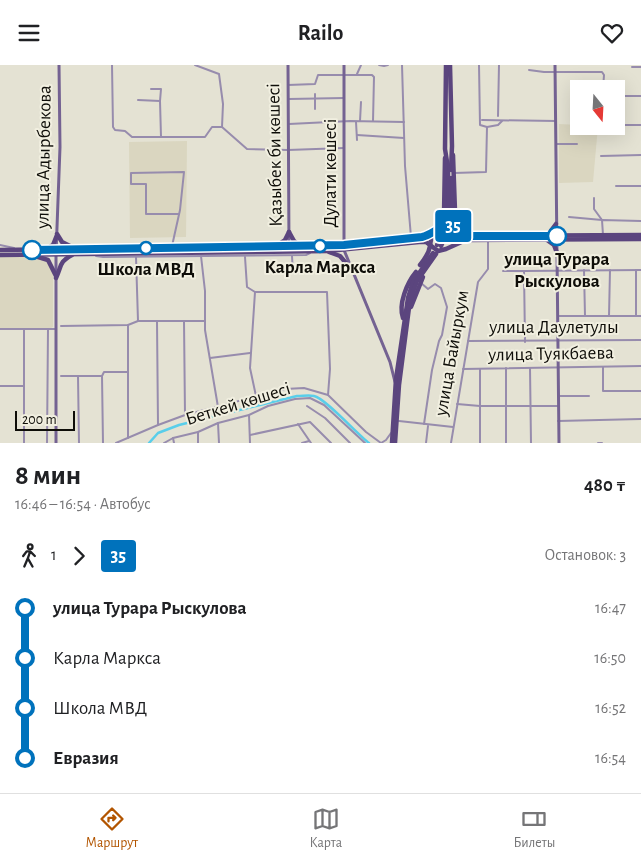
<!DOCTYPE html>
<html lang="ru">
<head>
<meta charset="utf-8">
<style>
	:root { --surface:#fff; --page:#f6f6f6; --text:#202124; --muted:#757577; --line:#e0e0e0; --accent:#b25500 }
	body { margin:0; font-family:"Alegreya Sans",sans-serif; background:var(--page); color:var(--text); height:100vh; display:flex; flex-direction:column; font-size:19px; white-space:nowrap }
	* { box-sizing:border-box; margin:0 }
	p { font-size:16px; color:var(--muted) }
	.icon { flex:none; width:28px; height:28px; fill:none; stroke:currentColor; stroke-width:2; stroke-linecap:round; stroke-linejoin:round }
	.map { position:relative; height:378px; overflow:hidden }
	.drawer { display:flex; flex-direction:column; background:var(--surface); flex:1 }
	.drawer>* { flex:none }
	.badge { padding:0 10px; border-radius:4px; font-size:18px; line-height:32px }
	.needle { width:32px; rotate:162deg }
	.fabs { position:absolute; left:570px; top:15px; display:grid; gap:10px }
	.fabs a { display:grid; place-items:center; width:55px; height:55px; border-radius:0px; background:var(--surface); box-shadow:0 5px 20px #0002; font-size:25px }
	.scale { position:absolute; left:15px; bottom:12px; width:60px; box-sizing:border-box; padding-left:5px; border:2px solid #0e0d08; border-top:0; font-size:14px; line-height:18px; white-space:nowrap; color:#0e0d08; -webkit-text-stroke:4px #f1efe0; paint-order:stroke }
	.map>.badge { position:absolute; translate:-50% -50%; box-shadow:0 0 0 2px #fff }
	.legs { display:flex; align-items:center; gap:8px; height:55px; padding:0 15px; font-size:16px }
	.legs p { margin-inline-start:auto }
	.headline { display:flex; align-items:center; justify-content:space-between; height:85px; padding:0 15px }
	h1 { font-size:28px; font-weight:700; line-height:38px }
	ul { padding:0 15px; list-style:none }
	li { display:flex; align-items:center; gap:18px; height:50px; font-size:19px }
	li i { display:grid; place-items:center; width:8px; height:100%; margin:0 6px; background:currentColor }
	li i::after { content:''; width:12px; height:12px; margin:-6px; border:4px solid; border-radius:50%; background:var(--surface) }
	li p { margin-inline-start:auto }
	li:first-child i { background:linear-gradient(#0000 50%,currentColor 0) }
	li:last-child i { background:linear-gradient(currentColor 50%,#0000 0) }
	header { display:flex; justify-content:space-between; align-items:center; height:65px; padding:0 15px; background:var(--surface); font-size:22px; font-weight:700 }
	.tab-bar { display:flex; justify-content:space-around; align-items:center; height:70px; border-top:1px solid var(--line); background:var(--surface); font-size:14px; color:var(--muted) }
	.tab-bar a { display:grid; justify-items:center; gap:2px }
	.tab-bar .on { color:var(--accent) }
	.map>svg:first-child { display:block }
</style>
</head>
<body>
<header><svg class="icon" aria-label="menu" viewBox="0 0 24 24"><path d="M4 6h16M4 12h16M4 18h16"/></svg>Railo<svg class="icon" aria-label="heart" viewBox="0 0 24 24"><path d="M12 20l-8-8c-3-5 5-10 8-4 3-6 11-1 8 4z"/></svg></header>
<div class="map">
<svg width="641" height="378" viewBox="0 0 641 378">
	<rect width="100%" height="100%" fill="#e4e2d3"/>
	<g fill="#dad6c0">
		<polygon points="559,59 598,61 593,117 559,118"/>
		<polygon points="187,76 186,172 130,173 129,77"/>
		<polygon points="0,192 33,192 46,194 53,201 53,262 49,264 0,263"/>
	</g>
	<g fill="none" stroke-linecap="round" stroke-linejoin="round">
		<path stroke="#59ceea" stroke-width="2.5" d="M149,378L158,368L179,360L297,331C303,331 309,330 314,331C325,333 357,369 369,378"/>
		<g stroke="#978cad" stroke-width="2">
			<polyline points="112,0 113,62 115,65 125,66 132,72 205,72 212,62 222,62 247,84 288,85 344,83"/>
			<polyline points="195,0 219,9 223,39 222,62"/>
			<polyline points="379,0 384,1 388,0"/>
			<polyline points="402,0 405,101 411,172"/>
			<polyline points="479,0 480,60 487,62"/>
			<polyline points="632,2 641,2"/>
			<polyline points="529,5 544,7 602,7 604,10 603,24"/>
			<polyline points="357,9 361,0"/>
			<polyline points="288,20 315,19 318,10 372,10 374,12 373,56"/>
			<polyline points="151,24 161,24 160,36"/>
			<polyline points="616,31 641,31"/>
			<polyline points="289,34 344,33"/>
			<polyline points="138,35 160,36 161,72"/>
			<polyline points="315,44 315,29"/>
			<polyline points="498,51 499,0"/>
			<polyline points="482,55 556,56"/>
			<polyline points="360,56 361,37"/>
			<polyline points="356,57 357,75"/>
			<polyline points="289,59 350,56 404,57"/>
			<polyline points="616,60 641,60"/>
			<polyline points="357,70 404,73"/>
			<polyline points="556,79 577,79"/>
			<polyline points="601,91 641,90"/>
			<polyline points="454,108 486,107 487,62 498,60 502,56"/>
			<polyline points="616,121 641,121"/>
			<polyline points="569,152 602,155 594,144 594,133"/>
			<polyline points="603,170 602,155 641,156"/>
			<polyline points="0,180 14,183"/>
			<polyline points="172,181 180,145 184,107 131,108 131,119 146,119 146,149 179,149"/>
			<polyline points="96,191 103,192 306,190 310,188"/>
			<polyline points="201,191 205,226 205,265 218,342"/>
			<polyline points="292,191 293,208 299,208"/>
			<polyline points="136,192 138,256"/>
			<polyline points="245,192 247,222 255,227 250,303 256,331"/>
			<polyline points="584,205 585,251"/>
			<polyline points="636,205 636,251"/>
			<polyline points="503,206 524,206"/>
			<polyline points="421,218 428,224 435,219 441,223 447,242 442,270 439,276 432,305 424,359"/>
			<polyline points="255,227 327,227 330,304 328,330"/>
			<polyline points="558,251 641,251"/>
			<polyline points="609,251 610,205"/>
			<polyline points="184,256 185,350"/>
			<polyline points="157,257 158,360"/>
			<polyline points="128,260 128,373"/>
			<polyline points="61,261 128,260 138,256 205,256"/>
			<polyline points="0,264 55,264"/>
			<polyline points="24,264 24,378"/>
			<polyline points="468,276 641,275"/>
			<polyline points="525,277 524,206 641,205"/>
			<polyline points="210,293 250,288"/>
			<polyline points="603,302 603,326 641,326"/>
			<polyline points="506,303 506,378"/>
			<polyline points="530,303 531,378"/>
			<polyline points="463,304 641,301"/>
			<polyline points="61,311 102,311 104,307 128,307"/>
			<polyline points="78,311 79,378"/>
			<polyline points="102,311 103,378"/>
			<polyline points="0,321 23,321"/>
			<polyline points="558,331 589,331"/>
			<polyline points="457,339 480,341 558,341"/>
			<polyline points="307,341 325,353 350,378"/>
			<polyline points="249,350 250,378"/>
			<polyline points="399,356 453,362"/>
			<polyline points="558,356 641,354"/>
			<polyline points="218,358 219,378"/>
			<polyline points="298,359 311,378"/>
			<polyline points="250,370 310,357 331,378"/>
			<polyline points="173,373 174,378"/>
			<polyline points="47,378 48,264"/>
			<polyline points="116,378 158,360 185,350 285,324 304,323 328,330 366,367 381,378"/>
			<polyline points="164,378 173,373 198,367 218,358 249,350 268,341 295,334 310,333 324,340 365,378"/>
			<polyline points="198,378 198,367"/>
			<polyline points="302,378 309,376"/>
			<polyline points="381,378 386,375 391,368"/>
			<polyline points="426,378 428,361"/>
			<polyline points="451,378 478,217 488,204 488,175"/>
			<polyline points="480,378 480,304"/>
			<polyline points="598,378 602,378"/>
		</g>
		<g stroke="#746292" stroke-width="3">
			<polyline points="288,0 289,182"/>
			<polyline points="344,0 344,185 390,297 395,317"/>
			<polyline points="555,0 559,378"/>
			<polyline points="56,378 56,189 60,82 59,0"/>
		</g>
		<g stroke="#5b457e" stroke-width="4.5">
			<polyline points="450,0 452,81 451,105"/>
			<polyline points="453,90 455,146 458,170 455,179"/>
			<polyline points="450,157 452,139 451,113"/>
			<polyline points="446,158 448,141 448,103 445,84 446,0"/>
			<polyline points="439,163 444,149 445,93"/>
			<polyline points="289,167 294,176 299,180"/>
			<polyline points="57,169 62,177 72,182"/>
			<polyline points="547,171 556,159"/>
			<polyline points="547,175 554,180 557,188"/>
			<polyline points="279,179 285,175 289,167"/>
			<polyline points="437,180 444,166"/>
			<polyline points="441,181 448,165"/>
			<polyline points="46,184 53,180 57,170"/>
			<path d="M0,185L344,180L422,173C432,170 443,159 451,160C456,161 457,165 461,167C464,170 468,170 472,171L641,170"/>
			<polyline points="329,187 340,191 351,204"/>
			<polyline points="0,190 328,186 419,177 426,177 438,186 446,184 466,175 641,174"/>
			<polyline points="35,191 48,195 56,211"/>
			<path d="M420,200C424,195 429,188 430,181C431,176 430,174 433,169"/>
			<path d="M56,213C62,200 59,197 72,190"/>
			<polyline points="411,242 423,212"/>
			<path d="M403,253C398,239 407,218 416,207"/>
			<polyline points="392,378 396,314 408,233 413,217 433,188"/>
			<polyline points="395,378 399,320 410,235 417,216 436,189"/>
		</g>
	</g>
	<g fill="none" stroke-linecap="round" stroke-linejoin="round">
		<g stroke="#fff" stroke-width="11">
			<path id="line-1" d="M32,185L344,180L422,172C432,170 442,159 451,160C456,161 457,165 461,167C464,170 468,170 472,171H557"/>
		</g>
		<use href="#line-1" stroke="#0072bc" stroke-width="8"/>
	</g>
	<g fill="#fff" stroke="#0072bc" stroke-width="2.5">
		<circle cx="557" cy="171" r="9"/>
		<circle cx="320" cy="181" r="6"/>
		<circle cx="146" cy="183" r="6"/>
		<circle cx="32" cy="185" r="9"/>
	</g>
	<g text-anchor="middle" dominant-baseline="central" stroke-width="4" stroke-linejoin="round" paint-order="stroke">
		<g font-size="19" fill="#0e0d08" stroke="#f1efe0">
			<text transform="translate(275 90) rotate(-91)">Қазыбек би көшесі</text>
			<text transform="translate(44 92) rotate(-89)">улица Адырбекова</text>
			<text transform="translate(330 108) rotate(-90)">Дулати көшесі</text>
			<text x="554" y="262">улица Даулетулы</text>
			<text transform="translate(452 288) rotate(-80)">улица Байыркум</text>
			<text transform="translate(551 289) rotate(-1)">улица Туякбаева</text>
			<text transform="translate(238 339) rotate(-17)">Беткей көшесі</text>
		</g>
		<g font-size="19" font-weight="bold" fill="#0e0d08" stroke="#f1efe0">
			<text x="557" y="194">улица Турара<tspan x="557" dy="22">Рыскулова</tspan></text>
			<text x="320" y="202">Карла Маркса</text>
			<text x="146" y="204">Школа МВД</text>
		</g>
	</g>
</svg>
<div class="fabs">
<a><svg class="needle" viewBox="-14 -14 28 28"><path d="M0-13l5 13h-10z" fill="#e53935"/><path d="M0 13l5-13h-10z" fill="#757577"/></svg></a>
</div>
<div class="scale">200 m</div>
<b class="badge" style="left:453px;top:161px;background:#0072bc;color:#fff">35</b>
</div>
<section class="drawer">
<div class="headline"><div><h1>8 мин</h1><p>16:46 – 16:54 · Автобус</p></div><b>480 ₸</b></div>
<div class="legs"><svg class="icon" aria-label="walk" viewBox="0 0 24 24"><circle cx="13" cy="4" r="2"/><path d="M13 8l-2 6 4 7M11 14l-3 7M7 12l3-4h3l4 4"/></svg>1<svg class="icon" aria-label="forward" viewBox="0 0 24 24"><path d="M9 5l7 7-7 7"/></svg><b class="badge" style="background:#0072bc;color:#fff">35</b><p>Остановок: 3</p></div>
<ul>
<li><i style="color:#0072bc"></i><b>улица Турара Рыскулова</b><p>16:47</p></li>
<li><i style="color:#0072bc"></i><span>Карла Маркса</span><p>16:50</p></li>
<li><i style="color:#0072bc"></i><span>Школа МВД</span><p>16:52</p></li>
<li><i style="color:#0072bc"></i><b>Евразия</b><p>16:54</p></li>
</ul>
</section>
<nav class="tab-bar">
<a class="on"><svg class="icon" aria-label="directions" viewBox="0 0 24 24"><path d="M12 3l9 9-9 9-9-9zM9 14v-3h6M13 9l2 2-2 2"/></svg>Маршрут</a>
<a><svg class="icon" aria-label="map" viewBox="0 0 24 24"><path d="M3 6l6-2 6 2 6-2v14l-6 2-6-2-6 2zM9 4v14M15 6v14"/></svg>Карта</a>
<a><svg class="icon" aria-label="tickets" viewBox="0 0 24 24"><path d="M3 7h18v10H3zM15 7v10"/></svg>Билеты</a>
</nav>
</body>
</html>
